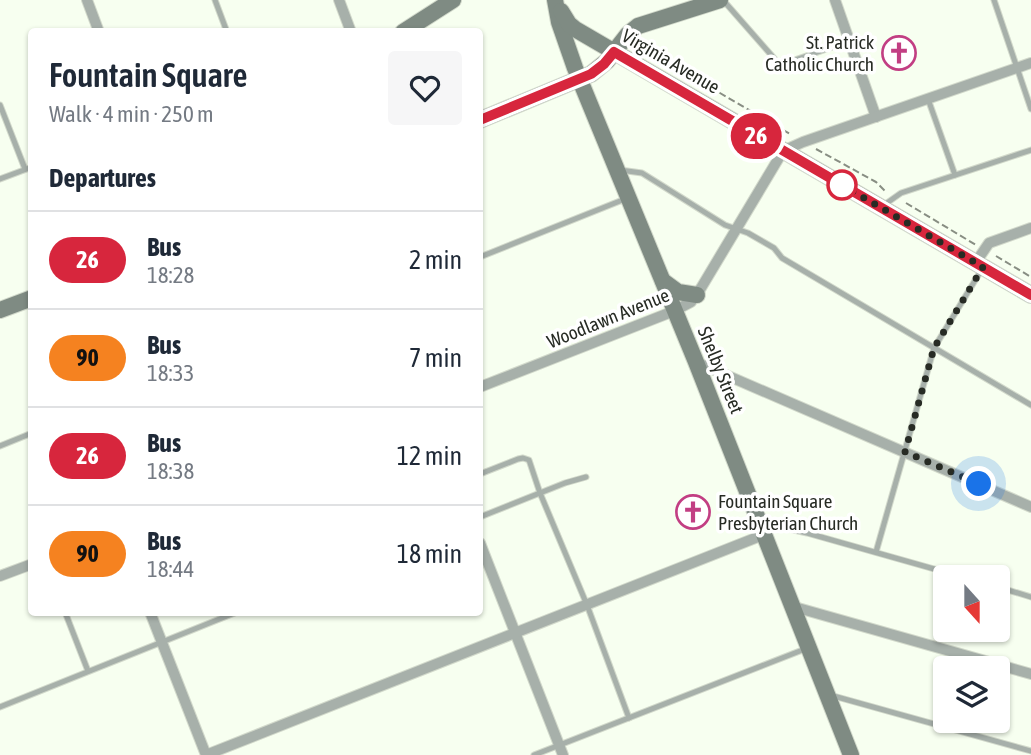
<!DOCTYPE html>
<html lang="en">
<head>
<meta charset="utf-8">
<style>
	:root { --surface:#fff; --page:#f6f6f7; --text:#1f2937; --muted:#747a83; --line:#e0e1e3 }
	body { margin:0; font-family:"Asap Condensed",sans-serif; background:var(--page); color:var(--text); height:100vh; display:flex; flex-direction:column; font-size:26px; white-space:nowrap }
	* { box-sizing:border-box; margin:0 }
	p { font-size:23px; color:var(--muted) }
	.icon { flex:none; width:38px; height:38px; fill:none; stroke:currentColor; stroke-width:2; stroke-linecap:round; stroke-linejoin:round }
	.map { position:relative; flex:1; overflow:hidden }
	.details { position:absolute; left:28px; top:28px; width:455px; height:588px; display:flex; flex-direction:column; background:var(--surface); border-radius:7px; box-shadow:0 2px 5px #0004 }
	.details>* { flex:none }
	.badge { padding:0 14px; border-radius:23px; font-size:24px; line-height:46px }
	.needle { width:46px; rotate:159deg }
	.fabs { position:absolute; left:933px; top:565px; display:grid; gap:14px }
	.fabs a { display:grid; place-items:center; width:77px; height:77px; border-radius:7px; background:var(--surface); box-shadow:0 2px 5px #0004; font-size:35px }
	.you { position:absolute; width:35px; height:35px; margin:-18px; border:5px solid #fff; border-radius:50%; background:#1a73e8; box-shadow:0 0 0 10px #1a73e833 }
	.map>.badge { position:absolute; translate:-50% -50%; box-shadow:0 0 0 4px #fff }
	h2 { padding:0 21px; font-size:26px; line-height:63px }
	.round { display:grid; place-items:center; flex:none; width:74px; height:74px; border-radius:7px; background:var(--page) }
	.summary { display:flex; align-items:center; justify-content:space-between; height:119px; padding:0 21px }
	h1 { font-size:33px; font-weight:600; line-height:52px }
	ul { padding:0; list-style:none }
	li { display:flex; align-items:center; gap:21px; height:98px; padding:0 21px; border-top:2px solid var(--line) }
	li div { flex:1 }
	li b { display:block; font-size:26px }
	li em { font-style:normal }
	li .badge { min-width:77px; font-weight:700; text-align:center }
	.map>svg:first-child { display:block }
</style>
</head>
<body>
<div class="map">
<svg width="1031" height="755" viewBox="0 0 1031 755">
	<rect width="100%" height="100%" fill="#f7fff0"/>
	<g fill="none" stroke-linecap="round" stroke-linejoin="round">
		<g stroke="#d2d9cb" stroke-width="7">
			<g id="lane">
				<polyline points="215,0 227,32"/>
				<polyline points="723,0 780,65 850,41"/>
				<polyline points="994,0 1031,109"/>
				<polyline points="928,99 955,175"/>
				<polyline points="0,105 25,169"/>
				<polyline points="620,170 642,173 725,225 748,233 774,248 782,258 1031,405"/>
				<polyline points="0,179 32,167"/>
				<polyline points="884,205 901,193 1031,150"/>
				<polyline points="480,257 625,199"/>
				<polyline points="0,446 32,433"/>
				<polyline points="480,474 518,459 523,458 529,460 540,493 587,605 629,718"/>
				<polyline points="480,517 565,483 586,477"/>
				<polyline points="762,523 807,533 966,578"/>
				<polyline points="876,552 934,348 982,269"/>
				<polyline points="998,587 1031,597"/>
				<polyline points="65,612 88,671"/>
				<polyline points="830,695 1031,751"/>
				<polyline points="0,707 237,612"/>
				<polyline points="534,755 805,649"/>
			</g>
		</g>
		<g stroke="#d2d9cb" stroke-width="12">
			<g id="street">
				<polyline points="87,0 99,32"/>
				<polyline points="339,0 351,32"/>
				<polyline points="835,0 876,117"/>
				<polyline points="976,262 989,243 1031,228"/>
				<polyline points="696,362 1031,507"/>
				<polyline points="480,387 674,311 691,302 701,288 783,151 803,142 1031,63"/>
				<polyline points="480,543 563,755"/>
				<polyline points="0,576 32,564"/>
				<polyline points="791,606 1031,674"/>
				<polyline points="150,612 206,755"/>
				<polyline points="206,755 763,535"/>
			</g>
		</g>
		<g stroke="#d2d9cb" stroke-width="18">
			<g id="secondary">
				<polyline points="555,0 559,22 575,68 696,362 851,755"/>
				<polyline points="561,11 569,24 575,29 1031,295"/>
				<polyline points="403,32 453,0"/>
				<polyline points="480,120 591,74 607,61 628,34 638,26 720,0"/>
				<polyline points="663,281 678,292 697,295"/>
				<polyline points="0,310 32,298"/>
			</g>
		</g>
		<g stroke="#888e83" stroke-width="2" stroke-dasharray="7 3.5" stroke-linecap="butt">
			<polyline points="638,45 790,134"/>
			<polyline points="816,149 876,182 885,191"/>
			<polyline points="906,203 976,245"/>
			<polyline points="996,256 1031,277"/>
		</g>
		<use href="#lane" stroke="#a7b0aa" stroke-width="5"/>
		<use href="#street" stroke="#a7b0aa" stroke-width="10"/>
		<use href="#secondary" stroke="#7f8b83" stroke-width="16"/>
	</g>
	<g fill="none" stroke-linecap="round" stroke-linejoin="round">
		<g stroke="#fff" stroke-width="16">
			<polyline id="line" points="480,120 591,74 604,64 614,52 1031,295"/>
		</g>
		<use href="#line" stroke="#d7263d" stroke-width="10"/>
		<polyline stroke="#272b24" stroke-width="7" stroke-dasharray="0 12.6" points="842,185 983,267 934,348 905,452 979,484"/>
	</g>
	<defs>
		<g id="church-ring" transform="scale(1.75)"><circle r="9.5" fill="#fff" stroke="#c23e83" stroke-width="1.5"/><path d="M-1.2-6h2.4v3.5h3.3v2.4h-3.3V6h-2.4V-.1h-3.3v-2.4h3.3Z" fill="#c23e83"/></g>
	</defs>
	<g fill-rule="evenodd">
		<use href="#church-ring" x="899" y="53"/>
		<use href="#church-ring" x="693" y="512"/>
	</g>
	<circle fill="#fff" stroke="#d7263d" stroke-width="3.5" cx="842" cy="185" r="14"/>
	<g text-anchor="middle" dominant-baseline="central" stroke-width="7" stroke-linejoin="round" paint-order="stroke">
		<g font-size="19" fill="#272b24" stroke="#fff" text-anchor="end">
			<text x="874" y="42">St. Patrick<tspan x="874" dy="22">Catholic Church</tspan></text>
			<text x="718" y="501" text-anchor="start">Fountain Square<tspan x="718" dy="22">Presbyterian Church</tspan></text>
		</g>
		<g font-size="19" fill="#272b24" stroke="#fff">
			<text transform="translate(671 61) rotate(30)">Virginia Avenue</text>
			<text transform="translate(608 318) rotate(-22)">Woodlawn Avenue</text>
			<text transform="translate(721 370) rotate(68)">Shelby Street</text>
		</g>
	</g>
</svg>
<div class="fabs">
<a><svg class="needle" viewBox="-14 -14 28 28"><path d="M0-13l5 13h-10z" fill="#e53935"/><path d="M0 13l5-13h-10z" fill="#747a83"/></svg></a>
<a><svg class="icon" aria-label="layers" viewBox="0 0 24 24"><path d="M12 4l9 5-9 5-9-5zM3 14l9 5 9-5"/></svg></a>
</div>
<div class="you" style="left:979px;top:484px"></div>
<b class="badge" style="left:756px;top:136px;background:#d7263d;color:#fff">26</b>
<section class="details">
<div class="summary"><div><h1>Fountain Square</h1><p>Walk · 4 min · 250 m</p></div><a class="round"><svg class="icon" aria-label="heart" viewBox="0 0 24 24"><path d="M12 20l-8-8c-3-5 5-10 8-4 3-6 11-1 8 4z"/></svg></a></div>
<h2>Departures</h2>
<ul>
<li><span class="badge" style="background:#d7263d;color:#fff">26</span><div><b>Bus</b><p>18:28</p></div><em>2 min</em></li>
<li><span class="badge" style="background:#f58220;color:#111">90</span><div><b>Bus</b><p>18:33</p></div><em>7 min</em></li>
<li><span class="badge" style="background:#d7263d;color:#fff">26</span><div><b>Bus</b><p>18:38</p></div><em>12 min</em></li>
<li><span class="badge" style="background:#f58220;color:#111">90</span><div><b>Bus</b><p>18:44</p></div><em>18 min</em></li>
</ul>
</section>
</div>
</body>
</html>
